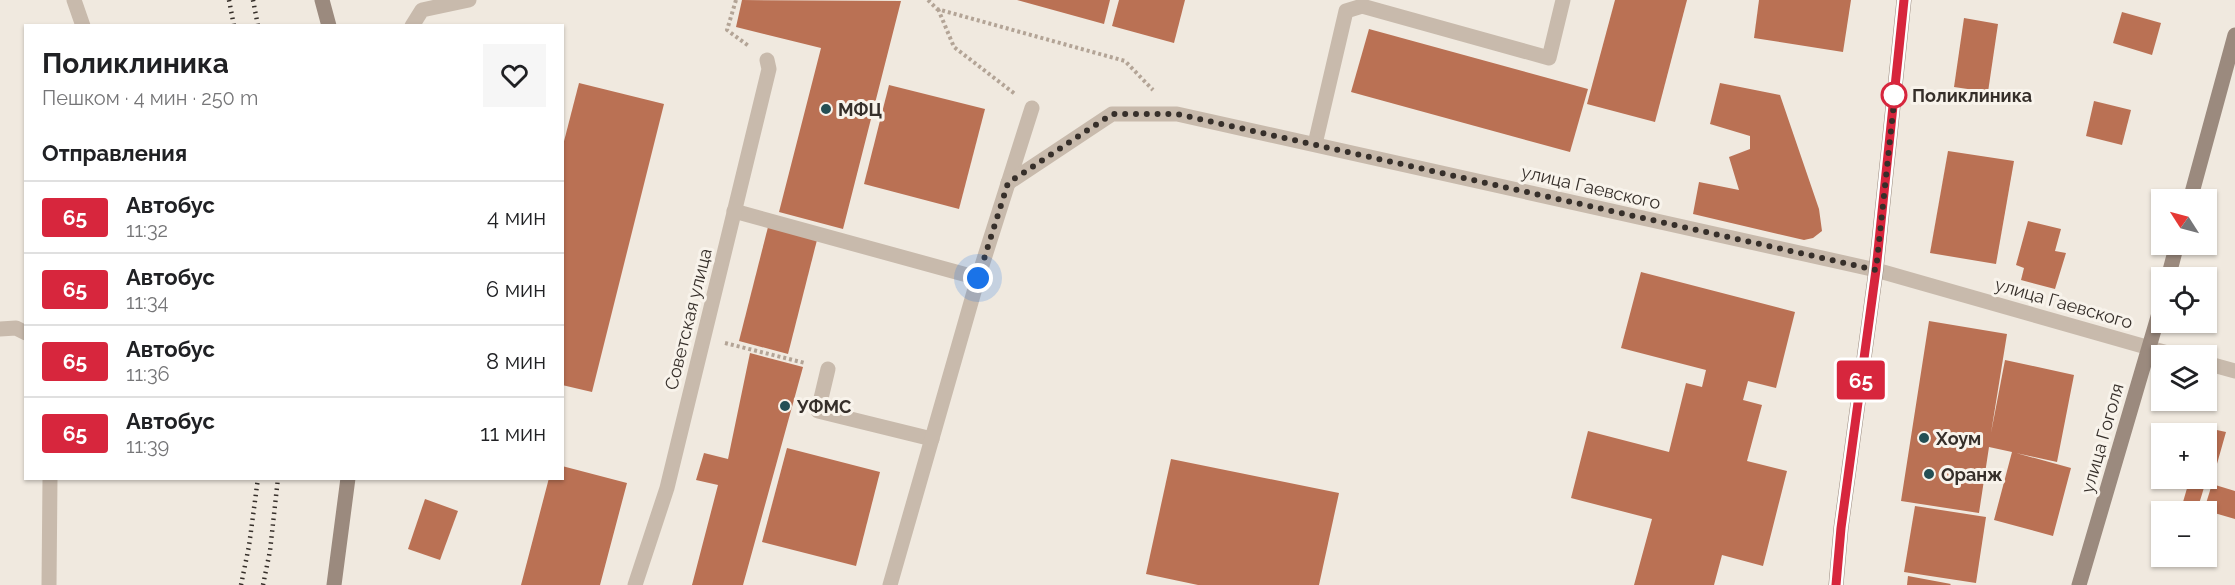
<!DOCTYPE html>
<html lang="ru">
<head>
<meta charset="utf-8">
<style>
	:root { --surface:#fff; --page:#f6f6f6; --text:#202124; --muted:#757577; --line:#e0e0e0 }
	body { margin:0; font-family:Raleway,sans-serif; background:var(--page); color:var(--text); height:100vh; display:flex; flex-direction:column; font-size:22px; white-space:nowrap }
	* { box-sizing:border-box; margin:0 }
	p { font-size:20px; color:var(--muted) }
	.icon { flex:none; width:33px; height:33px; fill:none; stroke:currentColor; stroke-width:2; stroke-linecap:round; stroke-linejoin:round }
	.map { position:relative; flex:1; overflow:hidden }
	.panel { position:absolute; left:24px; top:24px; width:540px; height:456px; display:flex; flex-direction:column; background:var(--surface); border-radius:0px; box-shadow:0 2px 4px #0004 }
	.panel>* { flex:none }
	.badge { padding:0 12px; border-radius:4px; font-size:21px; line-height:39px }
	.needle { width:39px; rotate:306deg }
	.tools { position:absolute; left:2151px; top:189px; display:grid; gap:12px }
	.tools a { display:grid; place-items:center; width:66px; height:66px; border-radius:0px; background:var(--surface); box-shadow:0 2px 4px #0004; font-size:30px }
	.you { position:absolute; width:30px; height:30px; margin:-15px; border:4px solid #fff; border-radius:50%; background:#1a73e8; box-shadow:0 0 0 9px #1a73e833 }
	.map>.badge { position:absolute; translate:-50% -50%; box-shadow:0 0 0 3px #fff }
	h2 { padding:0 18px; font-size:22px; line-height:54px }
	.round { display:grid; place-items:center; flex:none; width:63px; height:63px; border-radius:0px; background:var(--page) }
	.summary { display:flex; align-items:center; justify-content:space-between; height:102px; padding:0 18px }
	h1 { font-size:28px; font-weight:700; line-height:45px }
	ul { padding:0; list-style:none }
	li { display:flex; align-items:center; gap:18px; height:72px; padding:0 18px; border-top:2px solid var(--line) }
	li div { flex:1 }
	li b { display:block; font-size:22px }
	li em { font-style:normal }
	li .badge { min-width:66px; font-weight:700; text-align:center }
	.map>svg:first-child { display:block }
</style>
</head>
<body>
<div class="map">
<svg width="2235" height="585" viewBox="0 0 2235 585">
	<rect width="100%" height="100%" fill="#f0e9df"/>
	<g fill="#ba7154">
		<polygon points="742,0 901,1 843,229 779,212 821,48 736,27"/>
		<polygon points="1017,0 1110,0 1104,24"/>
		<polygon points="1119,0 1185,0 1174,43 1112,26"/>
		<polygon points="1615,0 1687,0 1655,122 1587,104"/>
		<polygon points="1759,0 1851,0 1843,52 1754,38"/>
		<polygon points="2122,12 2161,23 2152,55 2113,43"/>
		<polygon points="1964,18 1998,24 1988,92 1954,87"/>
		<polygon points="1369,29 1588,89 1570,152 1351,92"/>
		<polygon points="579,83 664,104 592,392 562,385 562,149"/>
		<polygon points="1720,83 1780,95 1819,209 1822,231 1813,238 1804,240 1693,214 1699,182 1739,190 1729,157 1750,149 1750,136 1710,124"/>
		<polygon points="889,85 985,109 959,209 864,184"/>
		<polygon points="2094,101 2131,110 2122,145 2086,136"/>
		<polygon points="1948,151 2014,161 1996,264 1930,253"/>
		<polygon points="2028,221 2061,229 2055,251 2066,253 2055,289 2021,280 2024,268 2016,265"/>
		<polygon points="768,227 817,240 788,354 739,341"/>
		<polygon points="1641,272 1795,312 1776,388 1748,381 1743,400 1762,405 1747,461 1787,471 1763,566 1722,555 1714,585 1634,585 1652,519 1571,498 1588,431 1669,452 1686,383 1702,387 1706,370 1621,348"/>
		<polygon points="1929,321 2007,334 1991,433 2005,360 2074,375 2057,462 2016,453 2071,468 2053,536 1994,520 2012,452 1989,447 1979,513 1901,501"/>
		<polygon points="750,353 803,367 743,585 692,585 718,485 696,480 704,453 728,459"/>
		<polygon points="2203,427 2226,432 2213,478 2206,476 2206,434 2201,434"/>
		<polygon points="787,448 880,472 856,566 762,542"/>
		<polygon points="1171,459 1339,493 1319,585 1198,585 1146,574"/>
		<polygon points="562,466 627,483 600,585 521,585 549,478 562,478"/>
		<polygon points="2190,478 2207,478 2198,507 2183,502"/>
		<polygon points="2212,484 2235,491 2235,519 2204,510"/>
		<polygon points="425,499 458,511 440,560 408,549"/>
		<polygon points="1915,506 1986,517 1976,583 1904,572"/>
		<polygon points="1908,576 1951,584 1950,585 1907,585"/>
	</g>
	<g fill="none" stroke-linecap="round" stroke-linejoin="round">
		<g stroke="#b3a496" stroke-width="4" stroke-dasharray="3 3" stroke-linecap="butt">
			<polyline points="736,0 727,30 750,47"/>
			<polyline points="928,0 937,9 1125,61 1153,90"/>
			<polyline points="938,9 954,47 1015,94"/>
			<polyline points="725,343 805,363"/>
		</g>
		<g stroke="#c8baac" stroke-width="15">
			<polyline points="412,26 422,10 469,0"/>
			<polyline points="1315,144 1346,11 1362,6 1549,58 1563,0"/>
			<polyline points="734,211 978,278"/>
			<polyline points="828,369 818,411 932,439"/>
			<polyline points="890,585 978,278 1032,108"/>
		</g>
		<g stroke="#c8baac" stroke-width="15">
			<polyline points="74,0 83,26"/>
			<polyline points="1008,183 1112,114 1177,114 1876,270 2178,356"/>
			<polyline points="0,329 16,328 26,333"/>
			<polyline points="2206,363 2235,371"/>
			<polyline points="49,585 50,478"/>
			<polyline points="635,585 667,488 769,69 767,60"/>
		</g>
		<g stroke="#9b8a7e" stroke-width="15">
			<polyline points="322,0 329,26"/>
			<polyline points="2190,200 2235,35"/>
			<polyline points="2168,278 2177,244"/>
			<polyline points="334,585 348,478"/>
			<polyline points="1836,585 1841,528 1876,270 1904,0"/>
			<polyline points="2079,585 2162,303"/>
		</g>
		<g stroke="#362f2a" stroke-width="4.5" stroke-dasharray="1.5 4.5" stroke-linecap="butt">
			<polyline points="229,0 234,26"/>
			<polyline points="253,0 258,26"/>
			<polyline points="241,585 249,546 258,478"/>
			<polyline points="263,585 270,551 278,478"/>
		</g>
	</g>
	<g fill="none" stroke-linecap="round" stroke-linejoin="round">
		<g stroke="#fff" stroke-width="14">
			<polyline id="line" points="1836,585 1841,528 1876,270 1904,0"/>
		</g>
		<use href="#line" stroke="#d7263d" stroke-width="9"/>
		<polyline stroke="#362f2a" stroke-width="6" stroke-dasharray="0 10.8" points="978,278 1008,183 1112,114 1177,114 1876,270 1895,93 1894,95"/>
	</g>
	<circle fill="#fff" stroke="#d7263d" stroke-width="3" cx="1894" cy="95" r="12"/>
	<g fill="#244f54" stroke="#f8f3eb" stroke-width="2">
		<circle cx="826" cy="109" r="6"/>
		<circle cx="785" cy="406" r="6"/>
		<circle cx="1924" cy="438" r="6"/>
		<circle cx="1929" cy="474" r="6"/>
	</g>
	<g text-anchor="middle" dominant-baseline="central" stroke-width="6" stroke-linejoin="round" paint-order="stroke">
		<g font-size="18" font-weight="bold" fill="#362f2a" stroke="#f8f3eb" text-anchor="start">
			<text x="1912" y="95">Поликлиника</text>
		</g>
		<g font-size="18" font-weight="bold" fill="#362f2a" stroke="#f8f3eb" text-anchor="start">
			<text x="838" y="109">МФЦ</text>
			<text x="797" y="406">УФМС</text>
			<text x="1936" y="438">Хоум</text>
			<text x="1941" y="474">Оранж</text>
		</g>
		<g font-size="18" fill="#362f2a" stroke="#f8f3eb">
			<text transform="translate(1591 187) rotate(13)">улица Гаевского</text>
			<text transform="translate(2064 303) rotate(16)">улица Гаевского</text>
			<text transform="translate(688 319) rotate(-76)">Советская улица</text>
			<text transform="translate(2102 438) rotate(-74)">улица Гоголя</text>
		</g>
	</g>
</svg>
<div class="tools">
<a><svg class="needle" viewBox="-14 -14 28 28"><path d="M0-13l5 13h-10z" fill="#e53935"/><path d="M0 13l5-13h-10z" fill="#757577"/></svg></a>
<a><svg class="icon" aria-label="locate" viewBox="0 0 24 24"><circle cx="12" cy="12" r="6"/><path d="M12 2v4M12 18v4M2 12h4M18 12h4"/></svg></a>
<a><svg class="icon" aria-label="layers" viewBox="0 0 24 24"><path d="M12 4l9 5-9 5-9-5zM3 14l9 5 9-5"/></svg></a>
<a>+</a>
<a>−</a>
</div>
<div class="you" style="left:978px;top:278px"></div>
<b class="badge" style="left:1861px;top:380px;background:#d7263d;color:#fff">65</b>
<section class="panel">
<div class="summary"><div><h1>Поликлиника</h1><p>Пешком · 4 мин · 250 m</p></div><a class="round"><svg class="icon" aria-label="heart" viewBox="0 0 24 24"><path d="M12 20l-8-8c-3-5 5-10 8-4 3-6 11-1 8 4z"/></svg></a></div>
<h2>Отправления</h2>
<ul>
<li><span class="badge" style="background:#d7263d;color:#fff">65</span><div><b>Автобус</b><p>11:32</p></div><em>4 мин</em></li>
<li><span class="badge" style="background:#d7263d;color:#fff">65</span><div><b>Автобус</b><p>11:34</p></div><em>6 мин</em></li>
<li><span class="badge" style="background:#d7263d;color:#fff">65</span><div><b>Автобус</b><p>11:36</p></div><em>8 мин</em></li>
<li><span class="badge" style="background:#d7263d;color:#fff">65</span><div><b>Автобус</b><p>11:39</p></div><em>11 мин</em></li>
</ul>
</section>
</div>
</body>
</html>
